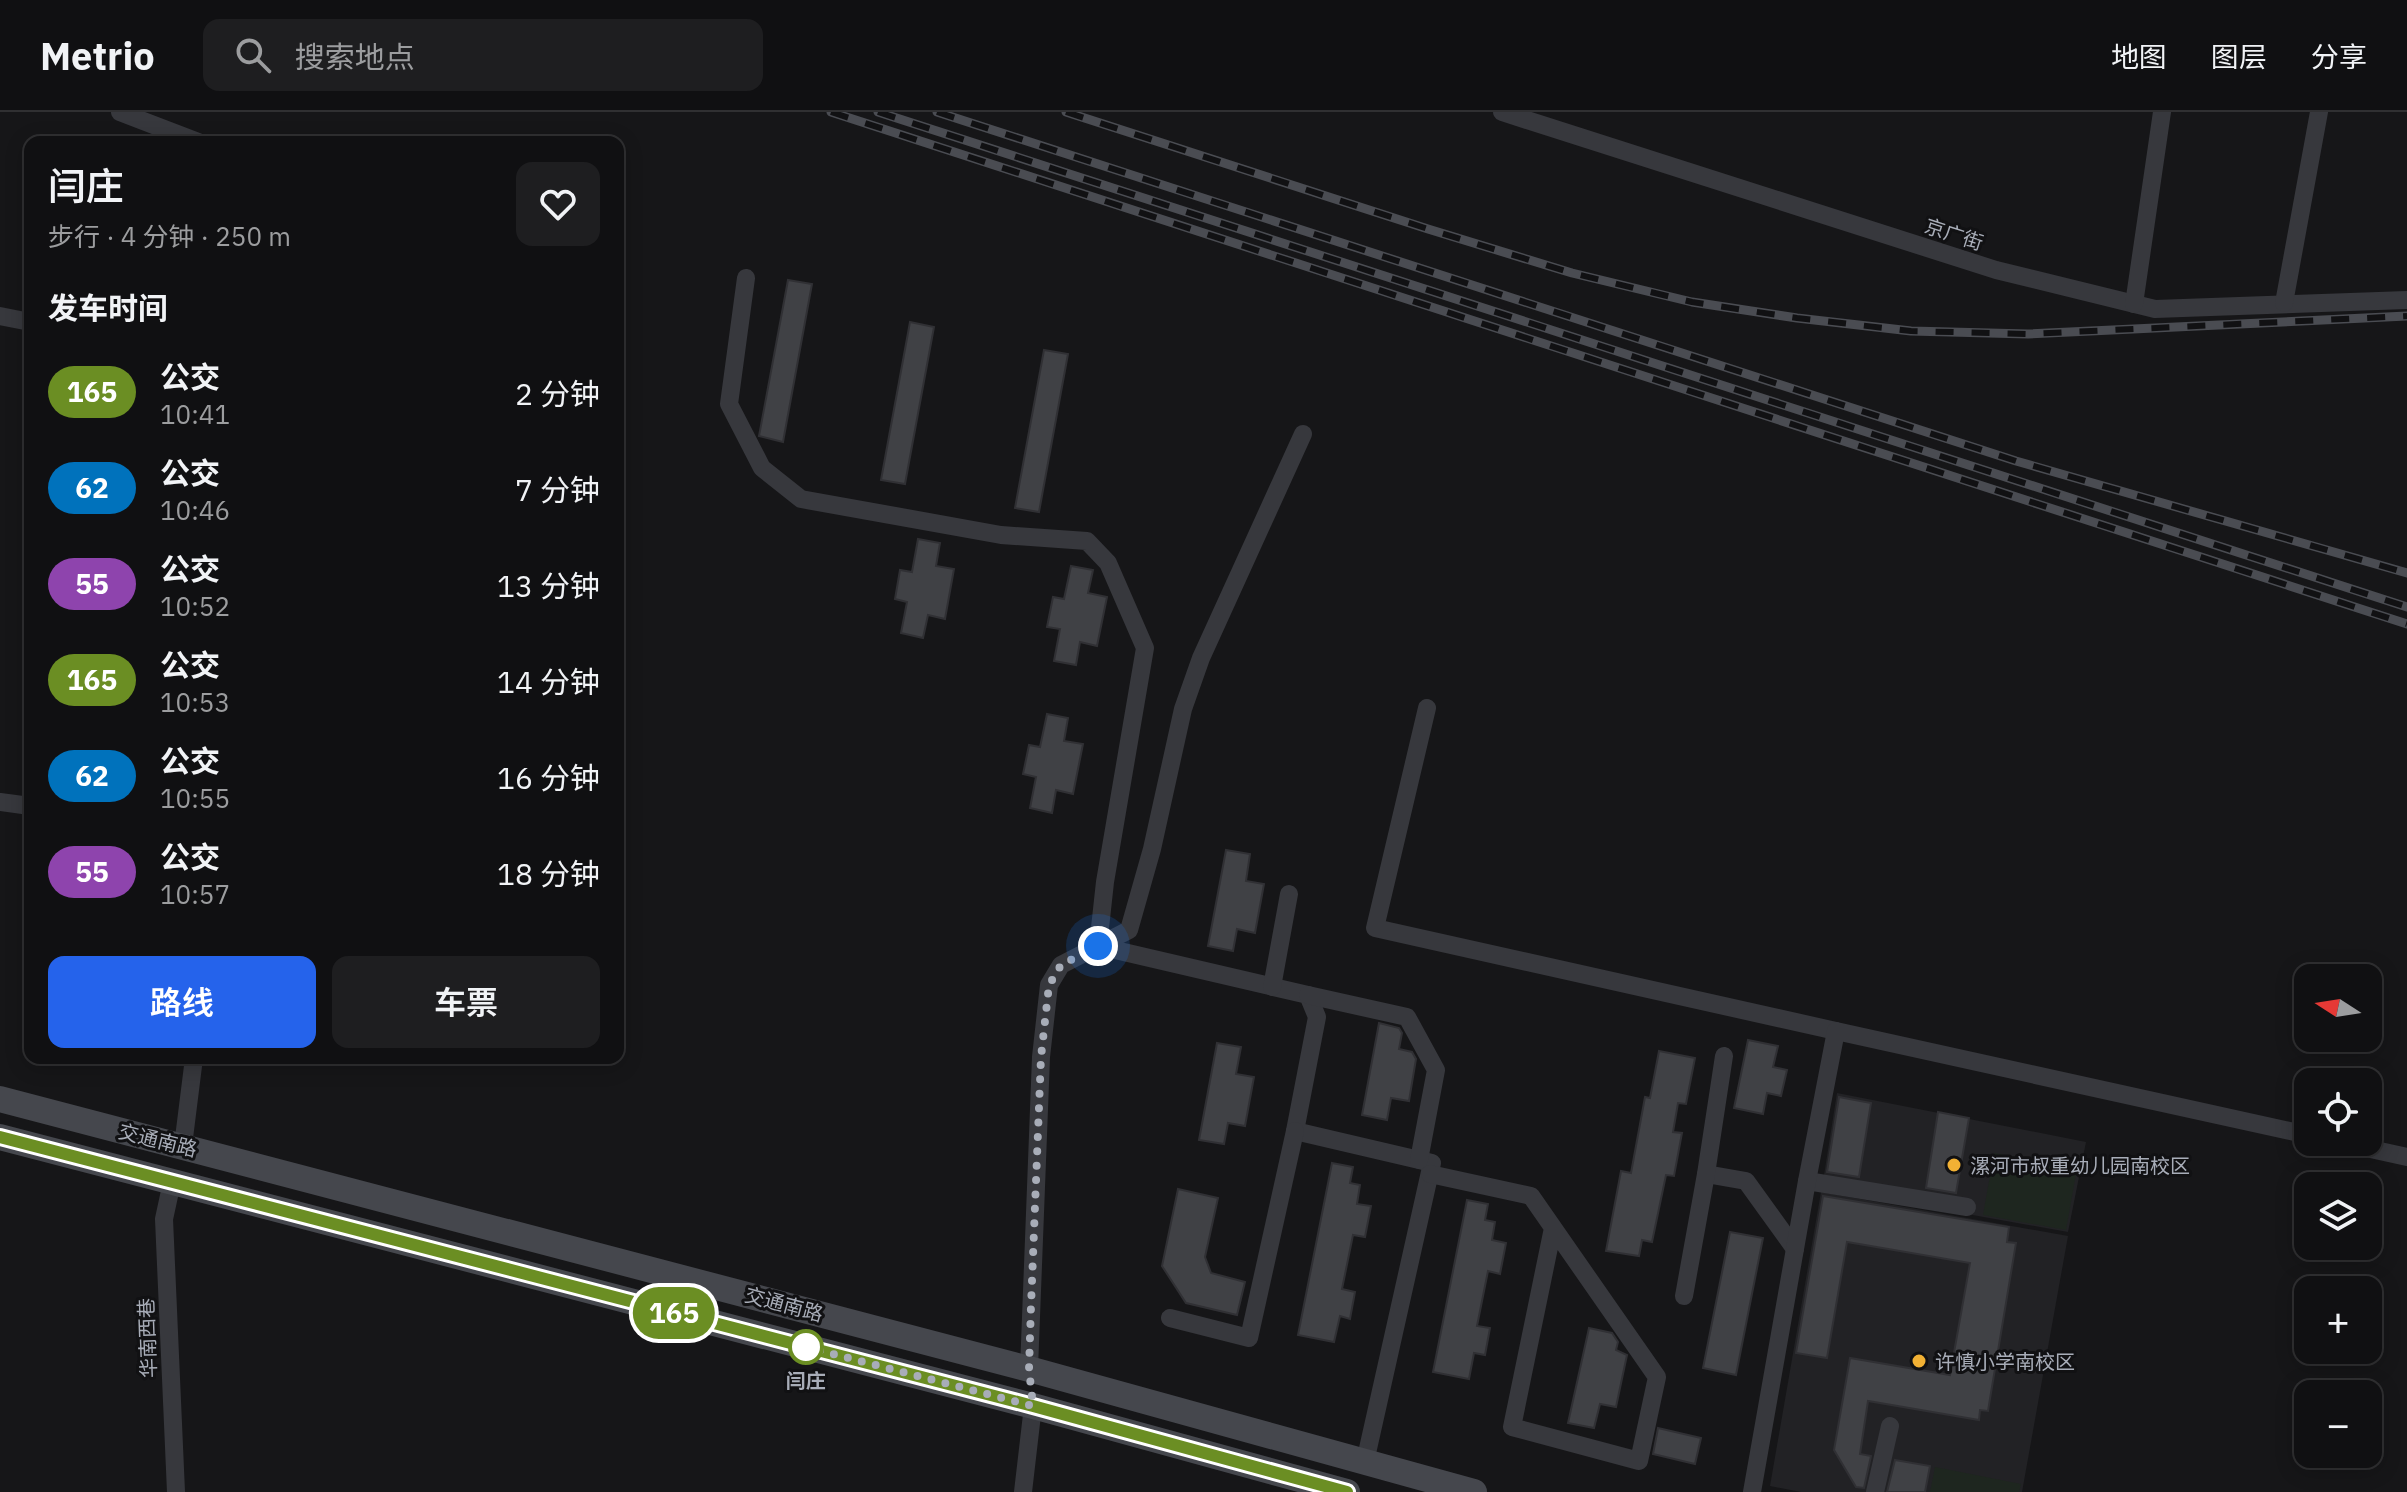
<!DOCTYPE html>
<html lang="zh">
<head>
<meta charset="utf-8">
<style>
	:root { --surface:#101012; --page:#1e1e20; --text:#f1f3f6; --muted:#9c9d9f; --line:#303032; --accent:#2563eb }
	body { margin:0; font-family:"IBM Plex Sans","Noto Sans SC",sans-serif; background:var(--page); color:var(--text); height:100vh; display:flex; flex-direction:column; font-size:30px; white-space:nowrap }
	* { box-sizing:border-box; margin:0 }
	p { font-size:26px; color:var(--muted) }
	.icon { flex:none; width:44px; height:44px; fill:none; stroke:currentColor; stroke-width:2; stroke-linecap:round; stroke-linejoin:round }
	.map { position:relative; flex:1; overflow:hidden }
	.panel { position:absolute; left:24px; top:24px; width:600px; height:928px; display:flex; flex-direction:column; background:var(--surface); border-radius:16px; box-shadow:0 4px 20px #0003,0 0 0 2px var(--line) }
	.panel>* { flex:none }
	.badge { padding:0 16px; border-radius:26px; font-size:28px; line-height:52px }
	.needle { width:52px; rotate:282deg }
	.controls { position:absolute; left:2294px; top:852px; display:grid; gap:16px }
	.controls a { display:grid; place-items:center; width:88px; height:88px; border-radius:16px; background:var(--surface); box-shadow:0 4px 20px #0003,0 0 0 2px var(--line); font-size:40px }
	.you { position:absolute; width:40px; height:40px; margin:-20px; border:6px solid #fff; border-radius:50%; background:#1a73e8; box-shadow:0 0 0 12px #1a73e833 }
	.map>.badge { position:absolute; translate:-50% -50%; box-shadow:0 0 0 4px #fff }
	h2 { padding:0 24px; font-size:30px; line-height:72px }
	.round { display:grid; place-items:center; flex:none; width:84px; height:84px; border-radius:16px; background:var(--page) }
	.overview { display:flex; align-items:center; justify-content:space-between; height:136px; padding:0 24px }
	h1 { font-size:38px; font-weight:600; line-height:60px }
	.button { display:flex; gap:16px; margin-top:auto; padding:16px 24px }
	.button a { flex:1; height:92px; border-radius:16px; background:var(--accent); color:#fff; font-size:32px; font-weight:600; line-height:92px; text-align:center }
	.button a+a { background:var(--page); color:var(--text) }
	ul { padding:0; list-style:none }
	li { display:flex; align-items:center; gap:24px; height:96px; padding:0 24px }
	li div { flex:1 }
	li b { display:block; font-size:30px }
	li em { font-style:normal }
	li .badge { min-width:88px; font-weight:700; text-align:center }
	header { display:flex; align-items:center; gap:48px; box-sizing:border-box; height:112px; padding:0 40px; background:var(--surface); border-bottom:2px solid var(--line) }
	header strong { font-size:38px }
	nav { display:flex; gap:44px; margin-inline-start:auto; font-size:28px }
	.search { width:560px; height:72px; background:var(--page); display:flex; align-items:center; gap:20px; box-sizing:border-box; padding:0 28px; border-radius:16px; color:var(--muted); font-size:30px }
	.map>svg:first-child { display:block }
</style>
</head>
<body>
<header>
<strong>Metrio</strong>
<div class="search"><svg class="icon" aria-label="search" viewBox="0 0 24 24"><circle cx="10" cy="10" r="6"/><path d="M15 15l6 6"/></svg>搜索地点</div>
<nav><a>地图</a><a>图层</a><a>分享</a></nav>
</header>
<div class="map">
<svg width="2407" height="1380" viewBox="0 0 2407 1380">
	<rect width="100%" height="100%" fill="#161618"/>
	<g fill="#222225">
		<polygon points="1837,981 2086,1030 2068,1120 1822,1076"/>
		<polygon points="1821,1080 2068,1124 2022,1380 1801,1380 1770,1374"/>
	</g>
	<g fill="#1e261f">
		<polygon points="1994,1041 2077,1056 2066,1118 1983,1103"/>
		<polygon points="1935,1355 2021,1372 2019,1380 1930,1380"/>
	</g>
	<g fill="#404145" stroke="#303034" stroke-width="2">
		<polygon points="788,168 812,172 783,330 759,324"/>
		<polygon points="910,210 934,215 905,372 881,368"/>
		<polygon points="1044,238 1068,242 1039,400 1015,396"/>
		<polygon points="918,427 940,431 936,454 954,457 945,507 928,503 923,526 901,521 907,490 895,487 900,458 912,460"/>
		<polygon points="1071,454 1093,458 1088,481 1107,485 1097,534 1080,530 1076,553 1054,549 1060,517 1047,515 1053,485 1064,487"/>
		<polygon points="1047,602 1068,606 1064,629 1083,632 1073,682 1056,678 1052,701 1030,696 1036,665 1023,662 1029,633 1040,635"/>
		<polygon points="1226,738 1250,742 1246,769 1264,772 1255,821 1237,817 1233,839 1208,834"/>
		<polygon points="1379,911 1399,916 1402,921 1399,937 1412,940 1416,947 1409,989 1391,986 1387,1008 1362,1003"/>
		<polygon points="1748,928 1778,934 1773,955 1787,958 1781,984 1767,981 1763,1002 1734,996"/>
		<polygon points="1217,931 1241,935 1236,962 1254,965 1245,1014 1228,1011 1224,1032 1199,1028"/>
		<polygon points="1659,939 1695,946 1686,992 1678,991 1673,1020 1682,1021 1674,1064 1666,1063 1652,1130 1642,1128 1639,1144 1606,1139 1621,1059 1631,1061 1645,985 1650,986"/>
		<polygon points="1839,985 1871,991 1859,1065 1827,1060"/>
		<polygon points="1938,1000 1969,1006 1956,1081 1926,1076"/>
		<polygon points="1332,1051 1353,1055 1350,1071 1360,1073 1357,1092 1371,1094 1365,1125 1353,1123 1342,1177 1355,1180 1350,1207 1340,1204 1334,1230 1298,1223"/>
		<polygon points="1178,1077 1218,1086 1205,1145 1211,1161 1245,1170 1237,1203 1186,1191 1162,1154"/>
		<polygon points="1823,1084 2009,1115 2007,1130 2016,1131 1988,1299 1980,1298 1979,1308 1868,1289 1860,1342 1871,1344 1864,1376 1856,1375 1834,1338 1850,1246 1950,1263 1970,1151 1847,1130 1827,1246 1796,1241"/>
		<polygon points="1467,1088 1488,1092 1485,1108 1495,1110 1492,1128 1506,1131 1500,1162 1488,1159 1477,1214 1490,1216 1485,1243 1474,1241 1469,1267 1433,1260"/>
		<polygon points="1730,1120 1763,1126 1736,1263 1703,1256"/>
		<polygon points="1589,1216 1612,1221 1618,1230 1616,1238 1627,1243 1616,1295 1600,1292 1594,1316 1568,1311"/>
		<polygon points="1658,1316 1701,1326 1695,1352 1653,1342"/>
		<polygon points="1895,1348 1930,1354 1925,1380 1887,1380"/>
	</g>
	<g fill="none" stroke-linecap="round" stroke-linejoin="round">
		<g stroke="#37383d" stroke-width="18">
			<polyline points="120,0 198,30"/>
			<polyline points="1502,0 1996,158 2155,197 2407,188"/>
			<polyline points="746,166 729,292 762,356 801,387 1001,423 1087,429 1108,451 1145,536 1105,770 1098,834 1308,883 1317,905 1295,1019 1432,1051 1365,1350"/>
			<polyline points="2284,191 2319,0"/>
			<polyline points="2134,192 2162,0"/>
			<polyline points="0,204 30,210"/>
			<polyline points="1427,596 1375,816 1836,919"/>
			<polyline points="0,690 30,694"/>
			<polyline points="1272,875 1289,782"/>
			<polyline points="1308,883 1407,905 1436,958 1419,1048"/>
			<polyline points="2339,1030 2407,1045"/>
			<polyline points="183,1034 194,946"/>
			<polyline points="1430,1062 1531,1084 1657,1265 1639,1349 1512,1315 1553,1116"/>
			<polyline points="1706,1062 1746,1069 1795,1137"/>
			<polyline points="1807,1069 1967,1095"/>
			<polyline points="172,1070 164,1107 176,1380"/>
			<polyline points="1684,1184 1706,1062 1724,944"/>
			<polyline points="1170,1206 1249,1226 1295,1019"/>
			<polyline points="1029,1257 1041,945 1049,873 1061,853 1129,818 1152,737 1183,597 1201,546 1303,322"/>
			<polyline points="1023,1380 1033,1294"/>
			<polyline points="1752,1380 1807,1069 1836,919 2308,1023"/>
			<polyline points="1875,1380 1890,1314"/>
		</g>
		<g stroke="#45474d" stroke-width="26">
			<polyline points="0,987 1029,1257 1474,1380"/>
			<polyline points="0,1025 1033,1294 1347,1380"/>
		</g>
		<g stroke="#4a4c52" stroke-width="9">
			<g id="rail">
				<polyline points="831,0 2407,512"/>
				<polyline points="878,0 2407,495"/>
				<polyline points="937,0 2016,349 2407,461"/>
				<polyline points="1066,0 1428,117 1572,161 1692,190 1797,206 1911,219 2028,222 2407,204"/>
			</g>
		</g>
		<use href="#rail" stroke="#111113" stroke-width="6" stroke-dasharray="18" stroke-linecap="butt"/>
	</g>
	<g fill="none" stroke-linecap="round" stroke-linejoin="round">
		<g stroke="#fff" stroke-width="18">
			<polyline id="line" points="0,1025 1033,1294 1347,1380"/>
		</g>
		<use href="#line" stroke="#6b8e23" stroke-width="12"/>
		<polyline stroke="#a8adb8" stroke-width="8" stroke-dasharray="0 14.4" points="806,1235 1033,1294 1029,1257 1031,1194 1041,945 1049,873 1061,853 1098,834"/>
	</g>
	<g fill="#f2b134" stroke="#111113" stroke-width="3">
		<circle cx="1954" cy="1053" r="8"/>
		<circle cx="1919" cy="1249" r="8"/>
	</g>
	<circle fill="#fff" stroke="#6b8e23" stroke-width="4" cx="806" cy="1235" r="16"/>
	<g text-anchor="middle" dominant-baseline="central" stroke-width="6" stroke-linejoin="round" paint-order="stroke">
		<g font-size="20" fill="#a8adb8" stroke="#111113">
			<text transform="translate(1954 122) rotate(18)">京广街</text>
			<text transform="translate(158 1028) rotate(14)">交通南路</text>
			<text transform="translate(784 1192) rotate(15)">交通南路</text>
			<text transform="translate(147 1226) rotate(-92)">华南西巷</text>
		</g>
		<g font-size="20" fill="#a8adb8" stroke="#111113" text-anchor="start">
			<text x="1970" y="1053">漯河市叔重幼儿园南校区</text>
			<text x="1935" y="1249">许慎小学南校区</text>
		</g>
		<g font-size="20" font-weight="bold" fill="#a8adb8" stroke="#111113">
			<text x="806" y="1268">闫庄</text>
		</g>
	</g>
</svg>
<div class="controls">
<a><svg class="needle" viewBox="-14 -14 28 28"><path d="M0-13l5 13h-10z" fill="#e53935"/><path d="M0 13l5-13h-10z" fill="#9c9d9f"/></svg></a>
<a><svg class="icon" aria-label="locate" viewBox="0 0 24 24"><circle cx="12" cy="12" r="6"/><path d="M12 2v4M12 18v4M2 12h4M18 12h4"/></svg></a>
<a><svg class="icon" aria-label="layers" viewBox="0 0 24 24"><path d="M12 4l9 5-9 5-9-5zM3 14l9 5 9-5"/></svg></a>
<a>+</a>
<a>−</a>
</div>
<div class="you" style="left:1098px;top:834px"></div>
<b class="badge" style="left:674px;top:1201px;background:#6b8e23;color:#fff">165</b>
<section class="panel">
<div class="overview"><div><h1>闫庄</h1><p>步行 · 4 分钟 · 250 m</p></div><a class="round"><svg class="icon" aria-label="heart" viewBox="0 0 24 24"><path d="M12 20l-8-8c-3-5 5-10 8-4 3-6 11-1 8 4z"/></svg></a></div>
<h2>发车时间</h2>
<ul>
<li><span class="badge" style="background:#6b8e23;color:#fff">165</span><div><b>公交</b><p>10:41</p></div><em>2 分钟</em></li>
<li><span class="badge" style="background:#0072bc;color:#fff">62</span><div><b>公交</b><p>10:46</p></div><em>7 分钟</em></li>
<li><span class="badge" style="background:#8e44ad;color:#fff">55</span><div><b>公交</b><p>10:52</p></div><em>13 分钟</em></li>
<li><span class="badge" style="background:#6b8e23;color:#fff">165</span><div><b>公交</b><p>10:53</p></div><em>14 分钟</em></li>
<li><span class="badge" style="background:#0072bc;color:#fff">62</span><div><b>公交</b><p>10:55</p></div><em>16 分钟</em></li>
<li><span class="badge" style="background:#8e44ad;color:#fff">55</span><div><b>公交</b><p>10:57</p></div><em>18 分钟</em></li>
</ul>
<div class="button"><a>路线</a><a>车票</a></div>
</section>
</div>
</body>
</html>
